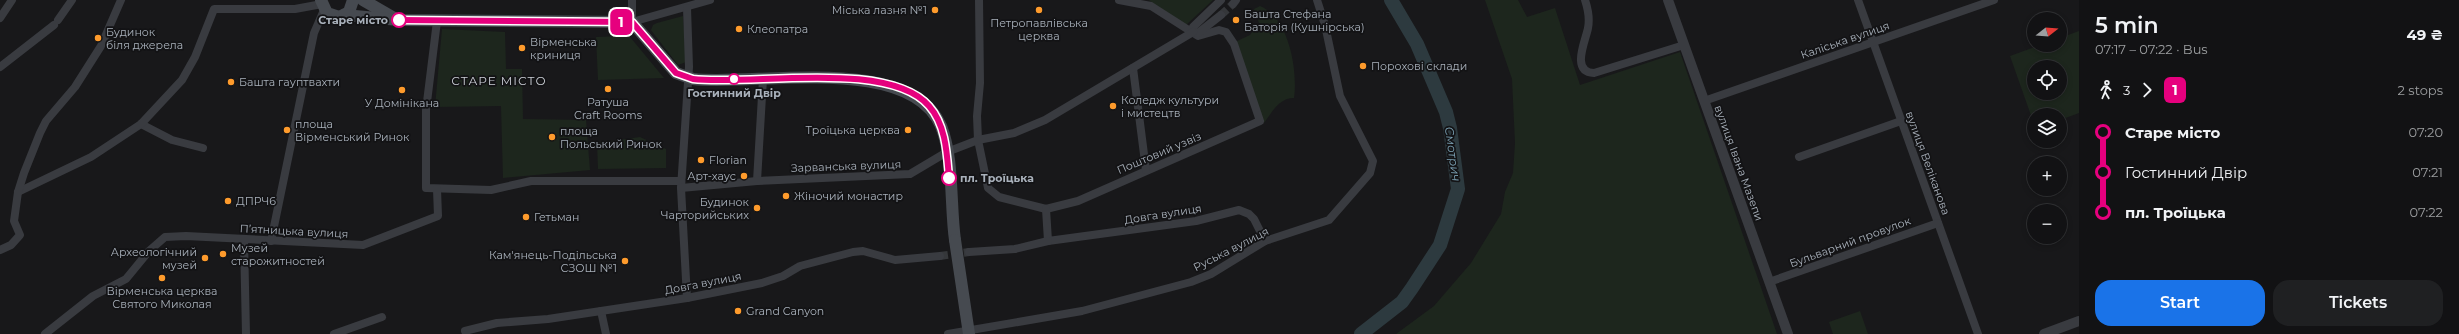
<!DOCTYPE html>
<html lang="en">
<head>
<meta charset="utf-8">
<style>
	:root { --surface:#121214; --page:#1f2022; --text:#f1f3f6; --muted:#9c9ea0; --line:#313234; --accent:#1a73e8 }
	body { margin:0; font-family:Montserrat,sans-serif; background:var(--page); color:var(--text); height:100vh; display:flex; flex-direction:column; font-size:15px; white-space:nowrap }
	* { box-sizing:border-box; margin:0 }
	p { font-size:13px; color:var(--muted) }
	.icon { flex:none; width:22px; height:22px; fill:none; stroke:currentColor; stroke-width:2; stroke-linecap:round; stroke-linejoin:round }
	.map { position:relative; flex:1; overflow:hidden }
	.drawer { display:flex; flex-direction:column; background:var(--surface); width:380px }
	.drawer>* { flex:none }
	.badge { padding:0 8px; border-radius:6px; font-size:14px; line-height:26px }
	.needle { width:26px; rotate:73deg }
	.controls { position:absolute; left:2027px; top:12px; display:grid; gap:8px }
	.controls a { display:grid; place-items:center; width:40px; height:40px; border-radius:50%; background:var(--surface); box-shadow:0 2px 6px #0003,0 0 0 1px var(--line); font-size:20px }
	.map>.badge { position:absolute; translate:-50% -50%; box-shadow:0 0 0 2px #fff }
	.legs { display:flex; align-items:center; gap:6px; height:44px; padding:0 16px; font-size:13px }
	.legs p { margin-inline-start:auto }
	.summary { display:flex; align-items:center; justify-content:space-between; height:68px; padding:0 16px }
	h1 { font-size:22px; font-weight:600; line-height:30px }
	.cta { display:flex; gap:8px; margin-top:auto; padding:8px 16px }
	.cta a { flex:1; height:46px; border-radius:16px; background:var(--accent); color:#fff; font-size:16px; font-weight:600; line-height:46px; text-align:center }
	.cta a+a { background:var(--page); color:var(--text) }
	ul { padding:0 16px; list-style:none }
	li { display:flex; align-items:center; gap:14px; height:40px; font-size:15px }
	li i { display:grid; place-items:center; width:6px; height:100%; margin:0 5px; background:currentColor }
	li i::after { content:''; width:10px; height:10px; margin:-5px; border:3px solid; border-radius:50%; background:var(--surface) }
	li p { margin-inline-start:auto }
	li:first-child i { background:linear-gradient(#0000 50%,currentColor 0) }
	li:last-child i { background:linear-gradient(currentColor 50%,#0000 0) }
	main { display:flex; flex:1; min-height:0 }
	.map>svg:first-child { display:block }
</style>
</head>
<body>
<main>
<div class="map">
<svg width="2079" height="334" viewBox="0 0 2079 334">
	<rect width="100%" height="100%" fill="#18181a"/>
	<g fill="#1d261d" fill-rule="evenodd">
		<polygon points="1149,0 1213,0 1186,25 1178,26"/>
		<polygon points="1485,0 1518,0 1527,17 1555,8 1580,85 1680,52 1777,334 1396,334 1434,306 1471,263 1501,214 1505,192 1513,173 1515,143 1512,79"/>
		<path d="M1260,6C1289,18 1298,70 1294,98C1279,98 1272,112 1264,123L1235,42L1250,35L1259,23L1254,9Z"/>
		<polygon points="683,16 686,62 678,65 651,30 653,25 657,23"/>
		<polygon points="442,29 505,32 506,69 522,69 523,119 586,120 590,170 503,178 501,106 435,107"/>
		<path d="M2079,31V113L2060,120V115H2034V124L2010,56L2040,45H2060V38ZM2034,67H2060V93H2034Z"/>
		<polygon points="624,36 630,37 664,78 598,80 596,37"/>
		<polygon points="640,137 666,149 666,168 598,169 597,143"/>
		<polygon points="1860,311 1868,334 1833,334 1829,322"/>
	</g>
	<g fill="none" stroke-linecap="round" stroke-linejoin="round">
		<polyline stroke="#2d3a3f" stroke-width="14" points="1361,334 1402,302 1412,288 1440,245 1458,189 1450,128 1446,112 1417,44 1391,0"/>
		<g stroke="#35373a" stroke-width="8" stroke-dasharray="8 4" stroke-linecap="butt">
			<polyline points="1221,15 1233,4"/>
			<polyline points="940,256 969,252"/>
		</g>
		<g stroke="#393b40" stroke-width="8">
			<polyline points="632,0 632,22 710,0"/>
			<polyline points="979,0 980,83 977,116 978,140 988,188 999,197 1046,209 1078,201 1260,121 1234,44 1226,32 1219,30 1198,36 1151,6 1119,0"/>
			<path d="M1585,0C1588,9 1590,18 1588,28C1586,40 1570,72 1594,73L1684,45"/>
			<polyline points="1858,0 1978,334"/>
			<polyline points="1233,4 1236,0"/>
			<polyline points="687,8 689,67 681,188 687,298"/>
			<polyline points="0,18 12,0"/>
			<polyline points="58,20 72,0"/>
			<polyline points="437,21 426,110 426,188 491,190 531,181 681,181"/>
			<polyline points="1193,32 1193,27 1221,0"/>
			<polyline points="1193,32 1198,33 1221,15"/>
			<polyline points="0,67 54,25"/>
			<polyline points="1133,68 1146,170"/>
			<polyline points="1704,101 1994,0"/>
			<polyline points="141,124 172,140 203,148"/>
			<polyline points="1799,157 1901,121"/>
			<polyline points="757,181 763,79"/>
			<polyline points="681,188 757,181 910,174 947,152 978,140 1014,133 1045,120 1193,32"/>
			<polyline points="18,192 91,157 141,124 182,80 195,57 214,9 295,9 322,4"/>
			<polyline points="1046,209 1048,241 1196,221 1239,210 1249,214 1254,219 1265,241"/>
			<polyline points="244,240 246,334"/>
			<polyline points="271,241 314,33 324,10"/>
			<polyline points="0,250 11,245 20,235 14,221 18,192 24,173 40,133 46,121 75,87 101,46 121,0"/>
			<polyline points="969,252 1015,249 1048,241"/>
			<polyline points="1769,282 1938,223"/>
			<polyline points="601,311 606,334"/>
			<polyline points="465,331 497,323 548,319 687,298 762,283 783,276 800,266 853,252 863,251 895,260 940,256"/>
			<polyline points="45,334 93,296 126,279 149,251 165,237 186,236 363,245 438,216 437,189"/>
			<polyline points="334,334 382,317"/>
			<polyline points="948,334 1082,311 1191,282 1211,274 1265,241 1329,220 1370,173 1373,161 1340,96 1325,25 1317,0"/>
		</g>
		<g stroke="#393b40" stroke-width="10">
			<polyline points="1668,0 1788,334"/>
			<polyline points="2044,334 2079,321"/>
		</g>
		<g stroke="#464a50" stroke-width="12">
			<polyline points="321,0 327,13 339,17 349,12 353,0"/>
			<polyline points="363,0 394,18"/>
			<path d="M344,15L399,20L632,22L676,73L693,79C757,86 910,53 941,126C954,159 950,205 955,240"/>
		</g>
		<polyline stroke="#464a50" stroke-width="12" points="955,240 969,334"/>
	</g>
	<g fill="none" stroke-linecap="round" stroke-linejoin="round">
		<g stroke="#fff" stroke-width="9">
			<path id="line-1" d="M399,20L632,22L676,73L693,79C751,86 888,59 929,106C946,125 947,154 949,178"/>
		</g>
		<use href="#line-1" stroke="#e6007e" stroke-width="6"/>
	</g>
	<g fill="#fe9b2c" stroke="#131315" stroke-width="1.5">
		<circle cx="935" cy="10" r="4"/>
		<circle cx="1039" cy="10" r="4"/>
		<circle cx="1236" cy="20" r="4"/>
		<circle cx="739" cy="29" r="4"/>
		<circle cx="98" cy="38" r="4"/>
		<circle cx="522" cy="48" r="4"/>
		<circle cx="1363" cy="66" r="4"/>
		<circle cx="231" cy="82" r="4"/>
		<circle cx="608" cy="89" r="4"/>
		<circle cx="402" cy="90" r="4"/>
		<circle cx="1113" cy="106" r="4"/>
		<circle cx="287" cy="130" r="4"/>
		<circle cx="908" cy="130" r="4"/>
		<circle cx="552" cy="137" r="4"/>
		<circle cx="701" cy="160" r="4"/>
		<circle cx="744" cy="176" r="4"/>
		<circle cx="786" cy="196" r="4"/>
		<circle cx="228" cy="201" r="4"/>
		<circle cx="757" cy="208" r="4"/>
		<circle cx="526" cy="217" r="4"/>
		<circle cx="223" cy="254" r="4"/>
		<circle cx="205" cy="258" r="4"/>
		<circle cx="625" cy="261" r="4"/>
		<circle cx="162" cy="278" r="4"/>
		<circle cx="738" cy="311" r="4"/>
	</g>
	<g fill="#fff" stroke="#e6007e" stroke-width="2">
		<circle cx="399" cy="20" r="7"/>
		<circle cx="734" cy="79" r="5"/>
		<circle cx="949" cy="178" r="7"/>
	</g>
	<g text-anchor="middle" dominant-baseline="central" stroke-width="3.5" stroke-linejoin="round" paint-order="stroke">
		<g font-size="11" fill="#a9b1bb" stroke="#131315" text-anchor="start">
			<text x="927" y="10" text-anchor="end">Міська лазня №1</text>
			<text x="1244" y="14">Башта Стефана<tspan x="1244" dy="13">Баторія (Кушнірська)</tspan></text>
			<text x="1039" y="23" text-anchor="middle">Петропавлівська<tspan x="1039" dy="13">церква</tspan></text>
			<text x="747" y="29">Клеопатра</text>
			<text x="106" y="32">Будинок<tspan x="106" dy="13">біля джерела</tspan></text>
			<text x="530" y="42">Вірменська<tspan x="530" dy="13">криниця</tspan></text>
			<text x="1371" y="66">Порохові склади</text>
			<text x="239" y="82">Башта гауптвахти</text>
			<text x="1121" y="100">Коледж культури<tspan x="1121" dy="13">і мистецтв</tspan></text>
			<text x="608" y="102" text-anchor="middle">Ратуша<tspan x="608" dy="13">Craft Rooms</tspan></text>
			<text x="402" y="103" text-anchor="middle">У Домінікана</text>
			<text x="295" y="124">площа<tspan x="295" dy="13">Вірменський Ринок</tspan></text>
			<text x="900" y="130" text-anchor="end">Троїцька церква</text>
			<text x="560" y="131">площа<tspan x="560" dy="13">Польський Ринок</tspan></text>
			<text x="709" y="160">Florian</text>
			<text x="736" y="176" text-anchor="end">Арт-хаус</text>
			<text x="794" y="196">Жіночий монастир</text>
			<text x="236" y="201">ДПРЧ6</text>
			<text x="749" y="202" text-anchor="end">Будинок<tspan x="749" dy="13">Чарторийських</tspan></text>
			<text x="534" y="217">Гетьман</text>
			<text x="231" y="248">Музей<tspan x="231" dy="13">старожитностей</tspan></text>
			<text x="197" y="252" text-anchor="end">Археологічний<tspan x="197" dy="13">музей</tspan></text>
			<text x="617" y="255" text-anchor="end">Кам'янець-Подільська<tspan x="617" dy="13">СЗОШ №1</tspan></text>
			<text x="162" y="291" text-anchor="middle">Вірменська церква<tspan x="162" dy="13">Святого Миколая</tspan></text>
			<text x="746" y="311">Grand Canyon</text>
		</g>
		<g font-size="11" font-weight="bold" fill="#a9b1bb" stroke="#131315" text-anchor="end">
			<text x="388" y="20">Старе місто</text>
			<text x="734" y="93" text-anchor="middle">Гостинний Двір</text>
			<text x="960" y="178" text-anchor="start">пл. Троїцька</text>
		</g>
		<g font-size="11" fill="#a9b1bb" stroke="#131315">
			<text transform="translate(1845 40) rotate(-19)">Каліська вулиця</text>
			<text transform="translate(1159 153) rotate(-23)">Поштовий узвіз</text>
			<text transform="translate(1739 163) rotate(70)">вулиця Івана Мазепи</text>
			<text transform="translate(1928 163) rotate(70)">вулиця Веліканова</text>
			<text transform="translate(846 166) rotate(-2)">Зарванська вулиця</text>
			<text transform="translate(1163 214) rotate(-9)">Довга вулиця</text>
			<text transform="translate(294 231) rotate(3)">Пʼятницька вулиця</text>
			<text transform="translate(1850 242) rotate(-20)">Бульварний провулок</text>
			<text transform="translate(1231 249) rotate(-27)">Руська вулиця</text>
			<text transform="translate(703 283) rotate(-11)">Довга вулиця</text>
		</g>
		<g font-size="12" letter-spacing="1" fill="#cbcfd6" stroke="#131315">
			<text x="499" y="80">СТАРЕ МІСТО</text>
		</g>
		<g font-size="12" font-style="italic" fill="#7ea5b8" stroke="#131315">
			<text transform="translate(1453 154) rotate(82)">Смотрич</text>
		</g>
	</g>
</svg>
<div class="controls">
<a><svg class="needle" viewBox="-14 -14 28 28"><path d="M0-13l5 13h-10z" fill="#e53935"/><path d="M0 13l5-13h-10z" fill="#9c9ea0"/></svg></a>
<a><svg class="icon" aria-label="locate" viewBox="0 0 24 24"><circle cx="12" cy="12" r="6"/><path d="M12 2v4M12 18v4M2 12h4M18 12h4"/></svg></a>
<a><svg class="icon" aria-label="layers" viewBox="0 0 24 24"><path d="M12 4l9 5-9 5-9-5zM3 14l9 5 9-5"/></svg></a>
<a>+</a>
<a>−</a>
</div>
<b class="badge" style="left:621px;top:22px;background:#e6007e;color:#fff">1</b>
</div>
<section class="drawer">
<div class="summary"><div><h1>5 min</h1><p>07:17 – 07:22 · Bus</p></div><b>49 ₴</b></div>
<div class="legs"><svg class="icon" aria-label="walk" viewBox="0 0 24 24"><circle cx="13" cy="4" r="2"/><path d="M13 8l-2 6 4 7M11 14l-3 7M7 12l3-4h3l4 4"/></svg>3<svg class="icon" aria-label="forward" viewBox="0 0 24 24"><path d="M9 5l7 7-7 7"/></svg><b class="badge" style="background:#e6007e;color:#fff">1</b><p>2 stops</p></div>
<ul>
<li><i style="color:#e6007e"></i><b>Старе місто</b><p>07:20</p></li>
<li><i style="color:#e6007e"></i><span>Гостинний Двір</span><p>07:21</p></li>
<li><i style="color:#e6007e"></i><b>пл. Троїцька</b><p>07:22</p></li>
</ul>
<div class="cta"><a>Start</a><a>Tickets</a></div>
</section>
</main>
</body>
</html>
